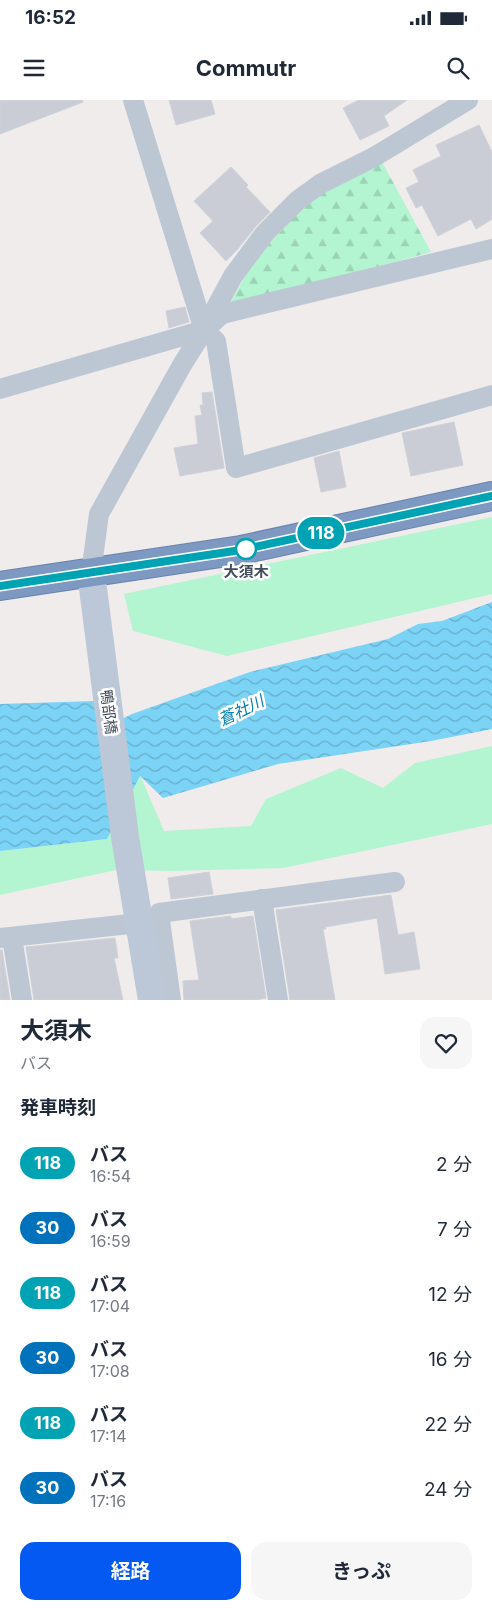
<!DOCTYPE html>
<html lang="ja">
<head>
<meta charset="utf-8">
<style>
	:root { --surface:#fff; --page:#f6f6f7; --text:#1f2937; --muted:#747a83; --accent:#0359f1 }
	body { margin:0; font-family:Inter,"Noto Sans JP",sans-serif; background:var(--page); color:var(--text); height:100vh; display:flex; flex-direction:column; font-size:19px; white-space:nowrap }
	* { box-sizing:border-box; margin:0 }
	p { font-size:16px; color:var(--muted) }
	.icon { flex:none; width:28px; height:28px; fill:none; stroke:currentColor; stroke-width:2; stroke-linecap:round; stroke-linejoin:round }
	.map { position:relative; height:900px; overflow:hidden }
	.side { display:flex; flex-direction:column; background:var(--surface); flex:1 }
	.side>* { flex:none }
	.badge { padding:0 10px; border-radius:16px; font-size:18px; line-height:32px }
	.map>.badge { position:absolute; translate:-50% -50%; box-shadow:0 0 0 2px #fff }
	h2 { padding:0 20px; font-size:19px; line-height:45px }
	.round { display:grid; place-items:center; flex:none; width:52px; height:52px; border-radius:15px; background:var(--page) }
	.summary { display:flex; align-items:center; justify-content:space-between; height:85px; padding:0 20px }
	h1 { font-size:24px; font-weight:700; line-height:38px }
	.cta { display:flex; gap:10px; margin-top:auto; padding:10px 20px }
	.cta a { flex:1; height:58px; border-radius:15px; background:var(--accent); color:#fff; font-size:20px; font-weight:700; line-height:58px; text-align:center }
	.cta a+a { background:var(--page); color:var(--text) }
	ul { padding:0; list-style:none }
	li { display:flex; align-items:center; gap:15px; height:65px; padding:0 20px }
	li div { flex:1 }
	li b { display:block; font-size:19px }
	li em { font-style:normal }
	li .badge { min-width:55px; font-weight:700; text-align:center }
	.status { display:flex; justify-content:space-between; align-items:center; height:35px; padding:0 25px; background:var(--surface); direction:ltr }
	.status svg { height:14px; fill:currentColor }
	header { display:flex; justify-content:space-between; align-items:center; height:65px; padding:0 20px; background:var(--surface); font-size:22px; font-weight:700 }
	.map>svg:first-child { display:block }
</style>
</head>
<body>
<div class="status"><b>16:52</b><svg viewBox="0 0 49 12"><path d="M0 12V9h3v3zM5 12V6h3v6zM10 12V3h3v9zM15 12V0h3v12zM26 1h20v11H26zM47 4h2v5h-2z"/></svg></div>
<header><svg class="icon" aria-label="menu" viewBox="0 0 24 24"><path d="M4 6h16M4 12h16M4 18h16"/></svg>Commutr<svg class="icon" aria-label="search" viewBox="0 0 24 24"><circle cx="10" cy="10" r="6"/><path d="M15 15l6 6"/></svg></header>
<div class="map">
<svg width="492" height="900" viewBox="0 0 492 900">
	<defs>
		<pattern id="forest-firs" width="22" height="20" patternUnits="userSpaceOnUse" patternTransform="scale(1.25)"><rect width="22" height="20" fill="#b3f4d1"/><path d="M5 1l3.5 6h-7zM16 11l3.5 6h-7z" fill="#9bd3b6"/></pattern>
		<pattern id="water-waves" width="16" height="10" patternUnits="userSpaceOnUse" patternTransform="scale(1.25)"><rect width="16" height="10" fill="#7bd3f6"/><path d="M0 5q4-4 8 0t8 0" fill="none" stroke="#66adca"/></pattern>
	</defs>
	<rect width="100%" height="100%" fill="#efeceb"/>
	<g fill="#b3f4d1">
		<polygon points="492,417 492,494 227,556 133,531 124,494"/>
		<polygon points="492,646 492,724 283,768 174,771 116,770 0,795 0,751 107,739 140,675 164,731 251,726 266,699 341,668 383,688 415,663"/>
	</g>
	<polygon fill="url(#forest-firs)" points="382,62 431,152 228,208 252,163 321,87"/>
	<polygon fill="url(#water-waves)" points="492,502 492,629 431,641 278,664 163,698 140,676 107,739 0,751 0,604 95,601 102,629 132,614 250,572 388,539 418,524 442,521"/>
	<g fill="#cacdd5" stroke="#cfd1d9">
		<polygon points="0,0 82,0 83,2 0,34"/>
		<polygon points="169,0 211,0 215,14 176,25"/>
		<polygon points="359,0 407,0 384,16 389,26 360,40 343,8"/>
		<polygon points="479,25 492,52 492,119 476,129 471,119 438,136 422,105 416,108 406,88 419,82 413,70 441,56 436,45"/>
		<polygon points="231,67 248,85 246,87 270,112 256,126 237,150 226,161 200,133 213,121 194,101"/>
		<polygon points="185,207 189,222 169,228 166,211"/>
		<polygon points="212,292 224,368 180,376 174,348 198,344 195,316 202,315 200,305 203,305 202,293"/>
		<polygon points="454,322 463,365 411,376 402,333"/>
		<polygon points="339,351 346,387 321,392 314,358"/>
		<polygon points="209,772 213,794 171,799 168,778"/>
		<polygon points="391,795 398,835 414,832 420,869 385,874 377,818 325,827 326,829 323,829 335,900 290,900 276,810"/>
		<polygon points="231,816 231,819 253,816 266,898 255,900 184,900 183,881 199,880 190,821"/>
		<polygon points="115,838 118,858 114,858 123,900 34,900 26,847"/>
		<polygon points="0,850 2,850 10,900 0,900"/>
	</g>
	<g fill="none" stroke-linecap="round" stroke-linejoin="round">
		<g stroke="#6884ae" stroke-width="30">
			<polyline id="highway" points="0,486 241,450 492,396"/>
		</g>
		<g stroke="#bdc7d4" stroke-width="20">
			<polyline points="133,0 204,230 216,241 236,368 492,295"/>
			<polyline points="0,289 204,230 222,214 492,149"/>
			<polyline points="91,473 99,414 182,265 204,230 233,176 265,133 298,100 320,84 374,57 468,0"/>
			<polyline points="262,799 278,900"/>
			<polyline points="12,837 22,900"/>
			<polyline points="0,838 139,823"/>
			<polyline points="171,900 159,813 395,782"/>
		</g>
		<polyline stroke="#bcc7d8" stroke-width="28" points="91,473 125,737 152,900"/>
		<use href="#highway" stroke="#7d99c2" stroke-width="28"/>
	</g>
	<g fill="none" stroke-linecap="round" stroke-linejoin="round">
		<g stroke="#fff" stroke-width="11">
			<polyline id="line" points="0,486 241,450 492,396"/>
		</g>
		<use href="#line" stroke="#00a3b4" stroke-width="8"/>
	</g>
	<circle fill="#fff" stroke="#00a3b4" stroke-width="2.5" cx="246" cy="449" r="10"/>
	<g text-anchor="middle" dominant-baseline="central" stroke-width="5" stroke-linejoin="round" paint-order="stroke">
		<g font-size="15" font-weight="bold" fill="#424e5b" stroke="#fff">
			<text x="246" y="471">大須木</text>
		</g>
		<g font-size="15" fill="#424e5b" stroke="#fff">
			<text transform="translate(109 612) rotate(83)">鴨部橋</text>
		</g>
		<g font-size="16" font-style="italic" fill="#007eb1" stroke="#fff">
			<text transform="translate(241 610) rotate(-26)">蒼社川</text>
		</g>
	</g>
</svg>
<b class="badge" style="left:321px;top:433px;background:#00a3b4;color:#fff">118</b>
</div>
<section class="side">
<div class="summary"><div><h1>大須木</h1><p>バス</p></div><a class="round"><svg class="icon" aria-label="heart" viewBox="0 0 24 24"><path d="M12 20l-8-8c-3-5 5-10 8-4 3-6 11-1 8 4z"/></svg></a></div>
<h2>発車時刻</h2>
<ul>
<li><span class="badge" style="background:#00a3b4;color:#fff">118</span><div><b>バス</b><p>16:54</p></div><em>2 分</em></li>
<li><span class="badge" style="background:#0072bc;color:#fff">30</span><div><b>バス</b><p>16:59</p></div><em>7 分</em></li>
<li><span class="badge" style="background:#00a3b4;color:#fff">118</span><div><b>バス</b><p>17:04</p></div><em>12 分</em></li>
<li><span class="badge" style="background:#0072bc;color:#fff">30</span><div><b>バス</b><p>17:08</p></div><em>16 分</em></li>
<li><span class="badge" style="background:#00a3b4;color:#fff">118</span><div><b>バス</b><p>17:14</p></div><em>22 分</em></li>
<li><span class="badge" style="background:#0072bc;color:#fff">30</span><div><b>バス</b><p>17:16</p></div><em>24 分</em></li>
</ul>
<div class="cta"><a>経路</a><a>きっぷ</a></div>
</section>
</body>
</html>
